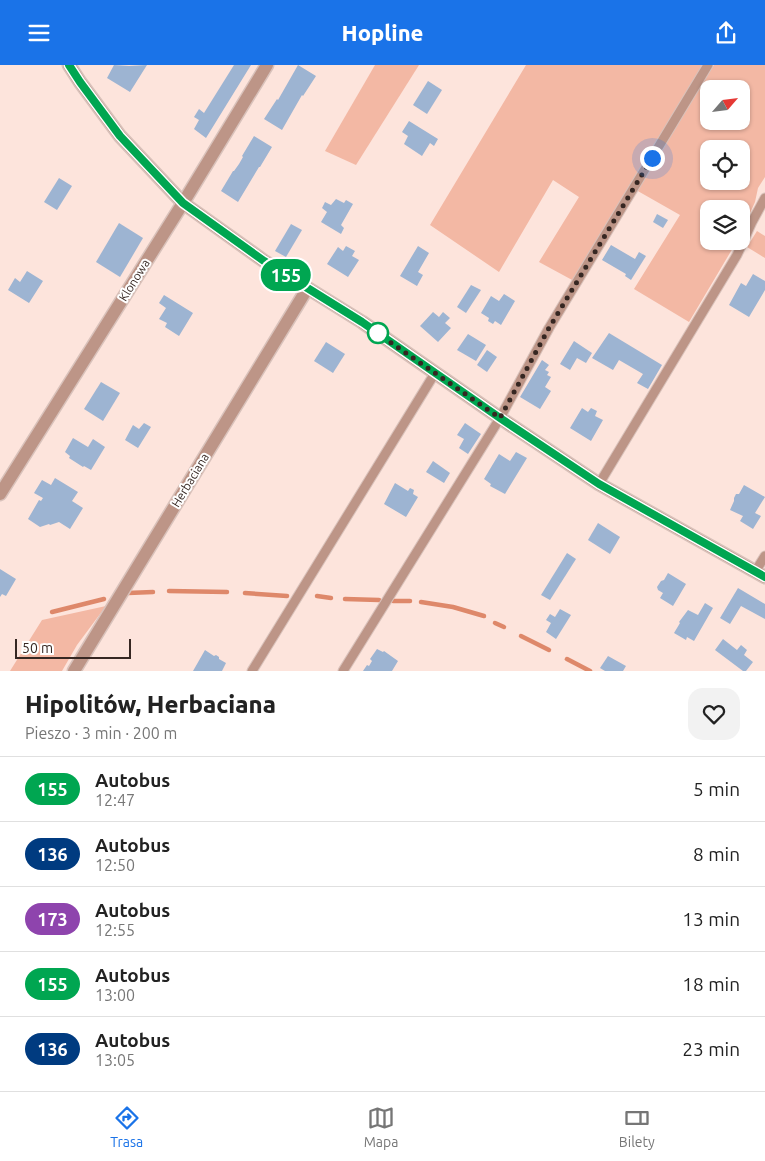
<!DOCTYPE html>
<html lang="pl">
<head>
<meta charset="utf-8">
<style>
	:root { --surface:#fff; --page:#f2f2f2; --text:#222; --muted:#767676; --line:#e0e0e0; --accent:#1a73e8 }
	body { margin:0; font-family:Ubuntu,sans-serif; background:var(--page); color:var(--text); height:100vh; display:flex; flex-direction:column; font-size:19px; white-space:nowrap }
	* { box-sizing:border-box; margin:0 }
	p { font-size:16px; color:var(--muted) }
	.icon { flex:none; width:28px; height:28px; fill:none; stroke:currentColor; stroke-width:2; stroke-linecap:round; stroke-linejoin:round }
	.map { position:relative; height:606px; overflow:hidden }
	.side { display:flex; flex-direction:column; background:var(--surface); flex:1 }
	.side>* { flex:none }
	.badge { padding:0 10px; border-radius:16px; font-size:18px; line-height:32px }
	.needle { width:32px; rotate:62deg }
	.controls { position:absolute; left:700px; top:15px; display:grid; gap:10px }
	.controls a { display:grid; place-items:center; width:50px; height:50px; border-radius:10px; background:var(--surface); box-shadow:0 1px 4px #0004; font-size:25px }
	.scale { position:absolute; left:15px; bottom:12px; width:116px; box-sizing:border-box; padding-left:5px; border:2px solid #362722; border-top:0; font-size:14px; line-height:18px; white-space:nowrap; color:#362722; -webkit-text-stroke:4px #fff; paint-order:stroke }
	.you { position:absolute; width:25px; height:25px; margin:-12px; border:4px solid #fff; border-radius:50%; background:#1a73e8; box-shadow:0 0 0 8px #1a73e833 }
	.map>.badge { position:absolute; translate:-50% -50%; box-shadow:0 0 0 2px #fff }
	.round { display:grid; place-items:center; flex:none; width:52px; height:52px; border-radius:15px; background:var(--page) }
	.overview { display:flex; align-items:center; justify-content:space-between; height:85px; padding:0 25px }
	h1 { font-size:24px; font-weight:800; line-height:38px }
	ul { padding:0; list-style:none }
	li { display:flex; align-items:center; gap:15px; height:65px; padding:0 25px; border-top:1px solid var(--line) }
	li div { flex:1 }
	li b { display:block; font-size:19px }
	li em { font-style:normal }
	li .badge { min-width:55px; font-weight:700; text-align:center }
	header { display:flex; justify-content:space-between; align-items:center; height:65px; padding:0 25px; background:var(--accent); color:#fff; font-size:22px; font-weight:800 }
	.dock { display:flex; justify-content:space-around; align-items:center; height:70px; border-top:1px solid var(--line); background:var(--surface); font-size:14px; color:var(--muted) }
	.dock a { display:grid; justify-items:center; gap:2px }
	.dock .selected { color:var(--accent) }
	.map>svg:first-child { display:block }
</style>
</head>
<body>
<header><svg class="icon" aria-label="menu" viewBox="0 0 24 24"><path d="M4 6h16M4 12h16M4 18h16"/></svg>Hopline<svg class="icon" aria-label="share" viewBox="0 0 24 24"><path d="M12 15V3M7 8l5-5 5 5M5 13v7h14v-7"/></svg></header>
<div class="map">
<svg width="765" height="606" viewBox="0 0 765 606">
	<rect width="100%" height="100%" fill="#fde4dc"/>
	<g fill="#f3b8a4" fill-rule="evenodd">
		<polygon points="375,0 419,0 356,100 325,86"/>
		<polygon points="526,0 704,0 574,216 539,197 579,132 553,115 499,207 430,160"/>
		<path d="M714,0H765V112L758,123L755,137L741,168V144H709V176H737L689,257L634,224L680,150L636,125ZM709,24H741V56H709ZM709,84H741V116H709Z"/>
		<polygon points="757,166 765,171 765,193 747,182"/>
		<polygon points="106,541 77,580 62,606 10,606 42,555"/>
	</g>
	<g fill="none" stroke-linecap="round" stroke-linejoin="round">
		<g stroke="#de886a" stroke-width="4.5">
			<polyline points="169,526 227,527"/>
			<polyline points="128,528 153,527"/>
			<polyline points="245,528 287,531"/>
			<polyline points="317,531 331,533"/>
			<polyline points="345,534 379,535"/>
			<polyline points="393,536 410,536"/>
			<polyline points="421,537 453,542 484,551"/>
			<polyline points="52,547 104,534"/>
			<polyline points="495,558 504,562"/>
			<polyline points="521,571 549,585"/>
			<polyline points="567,594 590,606"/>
		</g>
	</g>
	<g fill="#9db4d2">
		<polygon points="114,0 129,1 147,0 130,27 107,13"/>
		<polygon points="234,0 251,0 206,73 194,64 199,55 194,52 199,44 204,48"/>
		<polygon points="298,0 316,11 303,31 302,30 282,65 264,54 277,34 278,35"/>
		<polygon points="428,16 442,25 427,49 413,40"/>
		<polygon points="409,56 438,74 434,81 430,78 422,91 404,79 408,71 402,67"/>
		<polygon points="254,71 272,82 260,102 259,102 238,137 221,126 233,106 234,106 239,99 243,92 242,91"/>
		<polygon points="59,113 72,121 57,145 44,137"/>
		<polygon points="336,134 344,138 346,135 353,139 341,160 344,163 341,169 321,157 327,147 322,143 325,137 331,140"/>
		<polygon points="657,149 668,155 663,163 653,157"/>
		<polygon points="119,158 143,173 120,212 96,197"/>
		<polygon points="291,159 302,165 286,192 275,186"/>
		<polygon points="611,180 635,194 639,187 646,191 631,215 625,211 626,209 602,195"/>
		<polygon points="346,181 355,186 352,191 359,195 348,212 327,199 338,182 343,186"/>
		<polygon points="418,181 429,188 418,207 423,210 417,221 400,211"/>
		<polygon points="27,206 43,216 29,238 8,225 15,213 20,217"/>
		<polygon points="753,209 765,216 765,225 749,252 729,240 741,218 746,221"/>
		<polygon points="471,220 481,225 466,248 457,242"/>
		<polygon points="504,229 515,236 501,260 495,256 493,259 488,256 489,253 481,248 491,231 499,236"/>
		<polygon points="164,230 193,248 179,271 165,262 167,258 159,254 166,243 159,238"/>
		<polygon points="433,247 439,252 443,247 450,253 445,258 451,263 438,277 420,261"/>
		<polygon points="609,268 662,300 648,324 637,318 643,309 619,295 613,305 592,293"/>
		<polygon points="468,269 486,280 476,296 457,285"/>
		<polygon points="574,276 592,288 586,298 577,293 570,305 560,299"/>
		<polygon points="326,277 345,289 333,308 314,296"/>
		<polygon points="487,285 497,292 487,307 477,300"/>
		<polygon points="542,295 549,300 545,305 549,307 547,310 551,312 545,322 551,326 540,344 520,332"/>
		<polygon points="101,317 120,328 103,356 84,344"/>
		<polygon points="582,343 588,347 591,343 597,346 595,351 603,355 591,376 570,363"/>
		<polygon points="144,358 151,362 138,383 125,375 133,360 139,364"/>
		<polygon points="465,358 481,369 468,389 459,383 464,374 457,370"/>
		<polygon points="73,373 88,382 93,374 105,382 91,405 84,401 83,402 69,393 70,391 65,387"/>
		<polygon points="516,387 527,393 505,429 490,421 491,419 484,414 499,389 510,396"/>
		<polygon points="433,396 450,408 444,418 426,407"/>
		<polygon points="55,413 78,427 72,436 83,443 70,464 59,457 50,460 49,459 40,462 28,454 39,435 41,436 43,433 34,428 42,415 51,420"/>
		<polygon points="395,418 408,426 410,423 414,425 413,429 418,432 406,452 384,439"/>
		<polygon points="744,420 765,432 755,448 761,451 753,464 740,456 743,451 730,445 734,436 734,433 736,429 739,429"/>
		<polygon points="598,458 620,472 610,489 588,475"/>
		<polygon points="567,488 576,494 550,535 541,530"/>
		<polygon points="0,504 16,514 6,531 2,529 0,532"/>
		<polygon points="668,508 686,519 673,541 660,533 663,528 658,525 657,522 661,516 664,515"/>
		<polygon points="738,523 765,539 765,554 741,541 730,559 720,553"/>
		<polygon points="705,538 713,543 694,576 687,572 686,575 674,568 680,558 679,557 688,545 698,550"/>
		<polygon points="560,544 571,550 556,574 546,567 551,558 546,555 550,549 555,552"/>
		<polygon points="723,574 737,585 741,580 747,585 744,590 753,597 746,606 743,606 715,585"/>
		<polygon points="377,584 383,587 384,586 398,596 392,606 363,606 367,600 369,601 372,596 370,594"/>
		<polygon points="205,585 214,591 216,590 219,592 219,594 226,598 222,606 193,606"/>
		<polygon points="608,591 626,601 623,606 605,606 600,603"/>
	</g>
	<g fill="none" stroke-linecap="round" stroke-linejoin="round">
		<g stroke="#d9c2bb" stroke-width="11">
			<g id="service">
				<polyline points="599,419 737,190 752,157 765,133"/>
				<polyline points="755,507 765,491"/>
				<polyline points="252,606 435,308"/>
				<polyline points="343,606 500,353 549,263 708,0"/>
			</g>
		</g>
		<g stroke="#d9c2bb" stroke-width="15">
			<g id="minor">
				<polyline points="69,0 80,17 120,71 183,138 264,196 362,257 500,353 599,419 765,512"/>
				<polyline points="0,429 183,138 267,0"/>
				<polyline points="74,606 307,224"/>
			</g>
		</g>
		<use href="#service" stroke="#bd9587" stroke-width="9"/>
		<use href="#minor" stroke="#bd9587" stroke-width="12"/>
	</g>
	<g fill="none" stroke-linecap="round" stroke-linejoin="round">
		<g stroke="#fff" stroke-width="11">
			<polyline id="line" points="69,0 80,17 120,71 183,138 264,196 362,257 500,353 599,419 765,512"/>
		</g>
		<use href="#line" stroke="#00a651" stroke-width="8"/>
		<polyline stroke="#362722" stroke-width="5" stroke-dasharray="0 9" points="378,268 377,268 500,353 549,263 652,93"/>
	</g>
	<circle fill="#fff" stroke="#00a651" stroke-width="2.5" cx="378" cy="268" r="10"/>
	<g text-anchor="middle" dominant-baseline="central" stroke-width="4" stroke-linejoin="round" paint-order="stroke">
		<g font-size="12" fill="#362722" stroke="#fff">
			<text transform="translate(134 215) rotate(-58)">Klonowa</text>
			<text transform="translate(190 415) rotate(-59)">Herbaciana</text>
		</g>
	</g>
</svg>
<div class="controls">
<a><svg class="needle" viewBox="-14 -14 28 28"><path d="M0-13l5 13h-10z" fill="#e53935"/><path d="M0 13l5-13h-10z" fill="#767676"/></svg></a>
<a><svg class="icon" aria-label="locate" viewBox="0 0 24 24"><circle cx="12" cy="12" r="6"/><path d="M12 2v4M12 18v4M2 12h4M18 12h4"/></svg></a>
<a><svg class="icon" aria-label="layers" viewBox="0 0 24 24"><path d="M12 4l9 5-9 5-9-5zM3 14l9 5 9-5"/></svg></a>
</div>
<div class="scale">50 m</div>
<div class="you" style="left:652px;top:93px"></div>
<b class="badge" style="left:286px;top:210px;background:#00a651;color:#fff">155</b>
</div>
<section class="side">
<div class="overview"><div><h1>Hipolitów, Herbaciana</h1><p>Pieszo · 3 min · 200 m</p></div><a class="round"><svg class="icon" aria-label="heart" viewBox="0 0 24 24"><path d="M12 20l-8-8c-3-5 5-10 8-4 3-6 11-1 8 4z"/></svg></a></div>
<ul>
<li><span class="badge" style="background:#00a651;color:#fff">155</span><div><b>Autobus</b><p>12:47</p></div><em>5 min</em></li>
<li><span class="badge" style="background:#003b80;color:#fff">136</span><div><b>Autobus</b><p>12:50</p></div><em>8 min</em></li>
<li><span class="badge" style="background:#8e44ad;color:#fff">173</span><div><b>Autobus</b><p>12:55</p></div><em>13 min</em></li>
<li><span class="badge" style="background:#00a651;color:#fff">155</span><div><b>Autobus</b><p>13:00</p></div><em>18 min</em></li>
<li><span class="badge" style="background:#003b80;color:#fff">136</span><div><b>Autobus</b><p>13:05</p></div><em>23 min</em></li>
</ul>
</section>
<nav class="dock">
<a class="selected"><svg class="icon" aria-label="directions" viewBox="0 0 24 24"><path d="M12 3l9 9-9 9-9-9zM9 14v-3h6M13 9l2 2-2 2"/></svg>Trasa</a>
<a><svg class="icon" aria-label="map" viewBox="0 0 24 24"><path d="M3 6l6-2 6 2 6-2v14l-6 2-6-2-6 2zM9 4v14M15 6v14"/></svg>Mapa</a>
<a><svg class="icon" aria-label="tickets" viewBox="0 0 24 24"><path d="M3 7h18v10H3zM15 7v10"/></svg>Bilety</a>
</nav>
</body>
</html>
